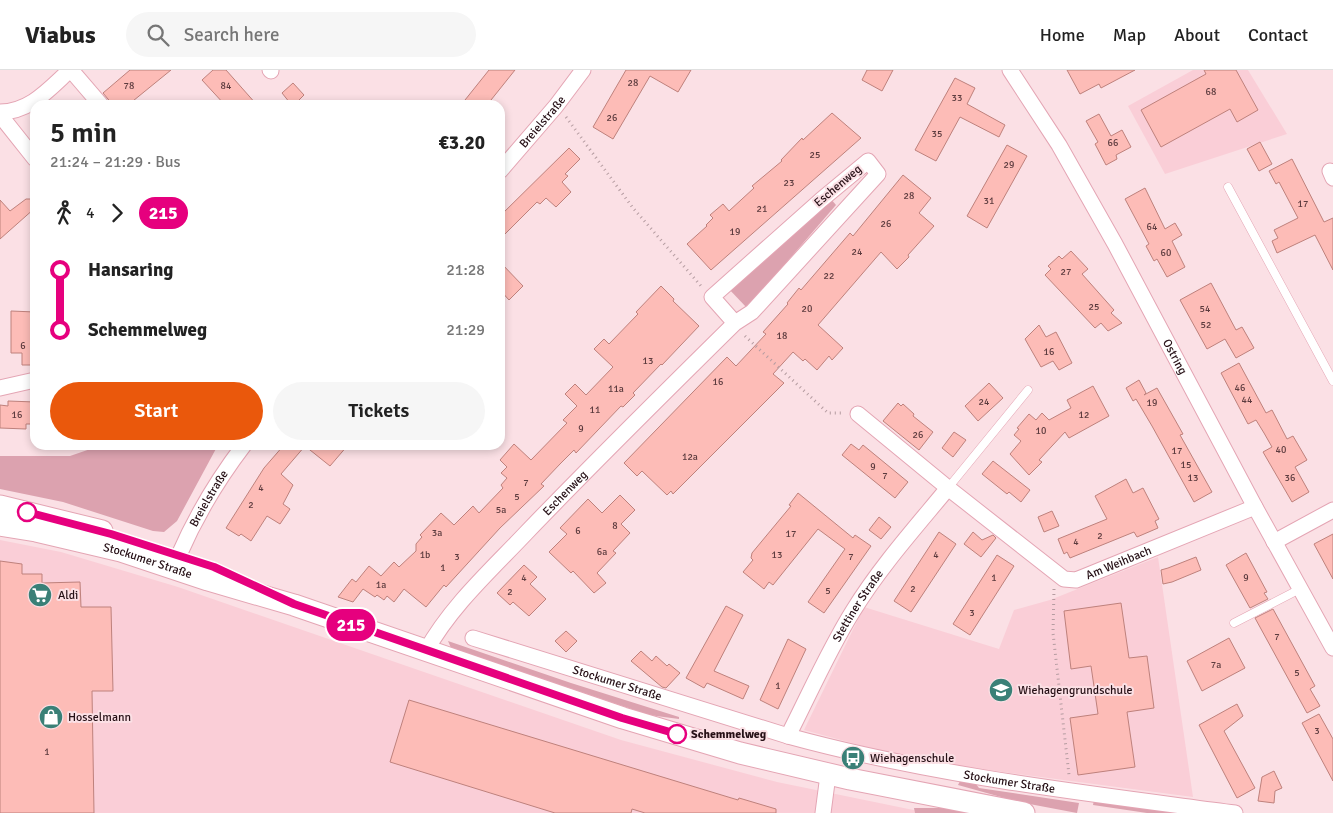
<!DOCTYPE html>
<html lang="en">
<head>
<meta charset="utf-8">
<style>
	:root { --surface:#fff; --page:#f6f6f6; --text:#222; --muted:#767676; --line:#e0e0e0; --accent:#ea580c }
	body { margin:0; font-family:Signika,sans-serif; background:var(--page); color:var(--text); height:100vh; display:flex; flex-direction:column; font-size:19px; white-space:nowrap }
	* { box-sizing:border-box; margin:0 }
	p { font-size:16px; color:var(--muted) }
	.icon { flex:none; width:28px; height:28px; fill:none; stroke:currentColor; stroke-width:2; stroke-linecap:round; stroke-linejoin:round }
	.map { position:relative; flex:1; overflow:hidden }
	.drawer { position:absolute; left:30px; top:30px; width:475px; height:350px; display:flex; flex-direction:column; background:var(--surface); border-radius:15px; box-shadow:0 2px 8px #0003 }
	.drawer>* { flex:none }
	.badge { padding:0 10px; border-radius:16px; font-size:18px; line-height:32px }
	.map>.badge { position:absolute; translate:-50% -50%; box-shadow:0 0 0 2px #fff }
	.legs { display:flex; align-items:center; gap:8px; height:55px; padding:0 20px; font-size:16px }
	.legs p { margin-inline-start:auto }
	.head { display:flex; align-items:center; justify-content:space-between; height:85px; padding:0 20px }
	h1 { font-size:28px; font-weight:600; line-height:38px }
	.button { display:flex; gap:10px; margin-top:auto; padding:10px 20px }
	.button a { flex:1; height:58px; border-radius:30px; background:var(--accent); color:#fff; font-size:20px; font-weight:600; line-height:58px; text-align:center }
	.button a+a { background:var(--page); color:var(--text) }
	ul { padding:0 20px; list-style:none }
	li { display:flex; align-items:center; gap:18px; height:60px; font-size:19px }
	li i { display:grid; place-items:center; width:8px; height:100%; margin:0 6px; background:currentColor }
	li i::after { content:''; width:12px; height:12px; margin:-6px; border:4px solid; border-radius:50%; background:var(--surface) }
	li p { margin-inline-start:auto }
	li:first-child i { background:linear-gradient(#0000 50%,currentColor 0) }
	li:last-child i { background:linear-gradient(currentColor 50%,#0000 0) }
	header { display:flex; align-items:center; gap:30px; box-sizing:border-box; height:70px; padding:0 25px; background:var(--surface); border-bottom:1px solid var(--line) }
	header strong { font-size:24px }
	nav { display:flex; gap:28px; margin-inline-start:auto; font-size:18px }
	.search { width:350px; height:45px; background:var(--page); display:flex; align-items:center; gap:12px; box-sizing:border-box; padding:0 18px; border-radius:28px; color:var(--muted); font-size:19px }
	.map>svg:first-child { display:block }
</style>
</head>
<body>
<header>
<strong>Viabus</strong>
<div class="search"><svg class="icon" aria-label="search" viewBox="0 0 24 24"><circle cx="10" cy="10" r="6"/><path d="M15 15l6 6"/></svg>Search here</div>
<nav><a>Home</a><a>Map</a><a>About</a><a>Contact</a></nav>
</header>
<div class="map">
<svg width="1333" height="743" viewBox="0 0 1333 743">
	<rect width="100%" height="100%" fill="#fbe0e5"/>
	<g fill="#faced7">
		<polygon points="1193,0 1248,0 1287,64 1165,104 1128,36"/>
		<polygon points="0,470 61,482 178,517 621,670 777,712 928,743 0,743"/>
		<polygon points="1158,487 1193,727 918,691 804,660 864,537 999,579 1014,540 1050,530"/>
	</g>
	<g fill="#dca2af">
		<polygon points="830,128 836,135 747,238 727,217"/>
		<polygon points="102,375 218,375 177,451 164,462 153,461 63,432 0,419 0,386 70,386"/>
		<polygon points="448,571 571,613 679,647 679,649 649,645 451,578"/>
		<polygon points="961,709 973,710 979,718 1079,733 1077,743 1019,732 958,715"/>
		<polygon points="1094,730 1188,743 1147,743 1093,735"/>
		<polygon points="914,738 945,738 969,743 915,743"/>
	</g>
	<g fill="#fdbcb7" stroke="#be817c">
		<polygon points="130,0 171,0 128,35 113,35 103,23"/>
		<polygon points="213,0 226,0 257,35 225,35 202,10"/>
		<polygon points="489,0 515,0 487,35 461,35"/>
		<polygon points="626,0 691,0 678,22 650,6 613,69 593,57"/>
		<polygon points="867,0 893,0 882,21 862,10"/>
		<polygon points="1067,0 1135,0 1101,18 1099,14 1080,24"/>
		<polygon points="1204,0 1236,0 1258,40 1237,52 1230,39 1161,77 1141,40 1206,4"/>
		<polygon points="955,8 975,18 967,34 1005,55 999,67 960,47 936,91 915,80"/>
		<polygon points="293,13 304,25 296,33 290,33 282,23"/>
		<polygon points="832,43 861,68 711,200 687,174 707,156 706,155 713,148 710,145 723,134 729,141 754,118 752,116 782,91 781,90 802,68 803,70"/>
		<polygon points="1099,44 1111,66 1122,60 1131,77 1116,85 1117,89 1106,95 1095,74 1098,72 1086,51"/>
		<polygon points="1260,72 1272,94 1259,101 1247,79"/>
		<polygon points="1007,75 1027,86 987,158 967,146"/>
		<polygon points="569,78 580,89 565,104 568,106 562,112 571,122 556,137 546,128 540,134 537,132 500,169 500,146"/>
		<polygon points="1292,89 1324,152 1333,148 1333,200 1315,165 1277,183 1272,171 1278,168 1274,160 1298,148 1279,112 1276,114 1269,101"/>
		<polygon points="903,105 931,128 919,143 934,156 908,185 909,187 897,199 881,182 818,255 843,278 832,290 829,286 817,300 805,289 803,291 793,282 773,304 784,313 673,424 671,421 667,425 642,401 637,406 624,393 727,287 736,296 766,264 763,262 788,234 787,233 799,218 801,220 850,163 853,166"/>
		<polygon points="1145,118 1165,159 1175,153 1182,165 1172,171 1185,197 1167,207 1157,189 1154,191 1146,176 1149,174 1125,129"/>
		<polygon points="26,129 35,129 35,138 0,169 0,130 10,141"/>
		<polygon points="1071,181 1088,199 1082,204 1114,240 1111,243 1122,253 1108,261 1101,253 1095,258 1045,205 1051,199 1048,196 1059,186 1062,189"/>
		<polygon points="500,192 523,216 509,230 500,220"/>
		<polygon points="1211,213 1236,260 1242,257 1254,278 1236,288 1225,269 1207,279 1180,230"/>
		<polygon points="661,216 674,229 673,231 699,256 662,295 661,294 633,323 635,325 623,337 621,336 576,383 574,380 560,394 541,414 544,416 500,458 446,517 444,515 426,537 404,519 394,532 387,526 384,530 377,525 375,527 363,519 353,532 338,527 352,509 356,512 369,496 381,506 394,492 399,497 416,481 416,474 422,467 420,465 441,443 454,455 473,436 479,443 503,418 501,415 507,408 501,403 507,397 500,390 514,374 531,390 567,353 563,350 577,336 565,324 575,314 586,325 613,297 594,279 604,269 609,274 638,244 636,242"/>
		<polygon points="11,241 35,242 35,295 22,295 22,283 11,283"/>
		<polygon points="1039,255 1046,267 1056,262 1072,293 1059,300 1053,291 1041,297 1025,269"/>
		<polygon points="1239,293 1266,343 1272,340 1287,369 1293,366 1307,390 1295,397 1309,422 1292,432 1263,382 1272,377 1264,363 1256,350 1248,354 1221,303"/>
		<polygon points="1139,310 1146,323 1144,325 1157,318 1183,364 1180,365 1212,422 1194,432 1152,356 1136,329 1133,331 1126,318"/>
		<polygon points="989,313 1003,328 978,351 965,336"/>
		<polygon points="1093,316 1109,346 1069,368 1065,362 1039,390 1042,392 1029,405 1010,384 1021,371 1014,365 1019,359 1017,358 1029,344 1036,350 1042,343 1049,350 1071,338 1067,330"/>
		<polygon points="8,331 35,332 35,354 26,354 26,359 0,358 0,335 8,336"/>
		<polygon points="898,333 901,336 903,334 914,344 913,346 933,362 919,380 883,351"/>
		<polygon points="954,362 966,370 953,387 942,378"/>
		<polygon points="851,374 859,380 863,375 908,412 895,428 842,385"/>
		<polygon points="284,375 348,375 330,396 305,376 281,404 293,415 283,434 290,439 280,454 267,446 251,471 241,464 239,466 226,458 264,398"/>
		<polygon points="993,391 1030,420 1021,432 1009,422 1007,424 982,404"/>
		<polygon points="1126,409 1133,423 1143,418 1159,449 1155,451 1158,458 1137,467 1134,462 1070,488 1067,482 1064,484 1058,469 1107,449 1095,426"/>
		<polygon points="798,423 853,468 855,465 871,476 824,543 808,532 845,479 818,459 773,515 769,512 764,519 743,502 753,490 751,488 752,483 791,436 789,435"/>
		<polygon points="620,425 635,440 621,454 630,463 613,481 616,483 597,503 606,513 594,523 573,501 571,503 549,482 567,464 560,458 588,429 602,443"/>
		<polygon points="1052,441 1059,456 1044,462 1038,447"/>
		<polygon points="879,447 891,457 881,469 869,460"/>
		<polygon points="939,462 956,474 911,542 894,531"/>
		<polygon points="973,462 982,470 993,465 996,468 981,487 964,474"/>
		<polygon points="1333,464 1333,509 1314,474"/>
		<polygon points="1246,483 1267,522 1264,523 1268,529 1250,538 1226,495"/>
		<polygon points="997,485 1014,496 970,565 953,554"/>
		<polygon points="1196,487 1201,500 1172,512 1163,514 1161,500 1168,498"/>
		<polygon points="0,491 22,494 22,504 42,504 42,513 80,512 81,537 111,537 113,621 92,621 94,743 0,743"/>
		<polygon points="524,495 537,507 530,514 546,529 529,546 513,532 510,535 497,523"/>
		<polygon points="1121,533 1129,588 1147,586 1154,638 1127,642 1135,697 1078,705 1070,648 1098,644 1091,596 1071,599 1064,541"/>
		<polygon points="726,536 743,545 714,601 749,616 743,629 707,613 704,618 686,608"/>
		<polygon points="1273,539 1315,616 1310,619 1320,636 1307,643 1255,548"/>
		<polygon points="566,561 577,571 566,582 555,571"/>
		<polygon points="1229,568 1245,598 1202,621 1187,591"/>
		<polygon points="788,569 806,579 778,639 760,630"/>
		<polygon points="641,581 652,591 656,586 667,596 669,594 680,603 666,618 662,617 631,591"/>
		<polygon points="409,630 738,730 739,728 776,739 776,743 645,743 632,739 631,743 555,743 390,692"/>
		<polygon points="1237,634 1243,646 1224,661 1255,718 1237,728 1199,655"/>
		<polygon points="1319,644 1333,669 1333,711 1302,653"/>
		<polygon points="1274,701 1282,718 1275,721 1274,733 1258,731 1262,707"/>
	</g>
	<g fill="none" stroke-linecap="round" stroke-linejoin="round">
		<g stroke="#e4a5b4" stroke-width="9">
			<g id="lane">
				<polyline points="1228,117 1333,311"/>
				<polyline points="948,418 1028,320"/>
				<polyline points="1234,553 1300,519"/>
			</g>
		</g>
		<g stroke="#e4a5b4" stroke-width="17">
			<g id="street">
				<polyline points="71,0 101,35"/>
				<polyline points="270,0 271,1"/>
				<path id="s1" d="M1010,0L1059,75L1115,174L1255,437L1333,578"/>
				<path d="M0,42C30,42 49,19 70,0"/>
				<polyline points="0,45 35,89"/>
				<path id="s2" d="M500,101L556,36L583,0"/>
				<polyline points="1330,101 1333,108"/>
				<polyline points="0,318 35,310"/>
				<path id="s3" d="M858,344L948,418L1064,509L1076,510L1086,506L1255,437"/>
				<polyline points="1274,472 1333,440"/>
				<path id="s4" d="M179,485C196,446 218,409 244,375"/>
				<path id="s5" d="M473,568L788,666C934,706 1085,723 1235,743"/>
				<path id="s6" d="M426,581C451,536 491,500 526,463C595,391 665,322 735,253L752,242L878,104L868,91L821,130L712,227L735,253"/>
				<path id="s7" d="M788,666C809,625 828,581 853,541C880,497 915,458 948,418"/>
				<polyline points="823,743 828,705"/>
			</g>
		</g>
		<g stroke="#e4a5b4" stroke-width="23">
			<g id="secondary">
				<polyline points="0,436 102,461"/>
				<path id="s8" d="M0,455L36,461L121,481L208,510L294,535L623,648L740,683L850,709L1024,743"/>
			</g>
		</g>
		<g stroke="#b59ca1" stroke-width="3" stroke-dasharray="1 4" stroke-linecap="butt">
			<polyline points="566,47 633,138 701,216"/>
			<polyline points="745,266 828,343 843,343"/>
			<polyline points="1054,519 1053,563 1069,705"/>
		</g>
		<use href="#lane" stroke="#fff" stroke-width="8"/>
		<use href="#street" stroke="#fff" stroke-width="15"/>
		<use href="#secondary" stroke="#fff" stroke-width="21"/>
	</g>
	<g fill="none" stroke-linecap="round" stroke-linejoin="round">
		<g stroke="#fff" stroke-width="11">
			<polyline id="line-1" points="27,442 111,464 214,497 294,534 622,648 677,664"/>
		</g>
		<use href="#line-1" stroke="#e6007e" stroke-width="8"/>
	</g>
	<defs>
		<g id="supermarket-disc" transform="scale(1.25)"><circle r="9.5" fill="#3a8077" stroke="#fbe0e5"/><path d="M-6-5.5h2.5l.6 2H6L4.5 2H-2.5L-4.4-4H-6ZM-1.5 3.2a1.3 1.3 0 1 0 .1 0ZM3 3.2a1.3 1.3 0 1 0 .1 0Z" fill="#fff"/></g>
		<g id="school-disc" transform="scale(1.25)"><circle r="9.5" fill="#3a8077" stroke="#fbe0e5"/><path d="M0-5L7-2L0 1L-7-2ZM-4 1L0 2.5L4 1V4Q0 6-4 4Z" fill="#fff"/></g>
		<g id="shop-disc" transform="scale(1.25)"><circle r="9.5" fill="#3a8077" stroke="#fbe0e5"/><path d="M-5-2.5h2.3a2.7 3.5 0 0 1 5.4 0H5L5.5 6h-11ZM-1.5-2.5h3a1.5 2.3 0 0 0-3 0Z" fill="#fff"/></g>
		<g id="bus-disc" transform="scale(1.25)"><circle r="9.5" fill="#3a8077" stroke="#fbe0e5"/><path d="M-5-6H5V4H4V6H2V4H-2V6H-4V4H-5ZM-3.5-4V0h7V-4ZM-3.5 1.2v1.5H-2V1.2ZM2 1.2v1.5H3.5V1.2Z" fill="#fff"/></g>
	</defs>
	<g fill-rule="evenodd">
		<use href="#supermarket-disc" x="40" y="525"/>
		<use href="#school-disc" x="1001" y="620"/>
		<use href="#shop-disc" x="51" y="647"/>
		<use href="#bus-disc" x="853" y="688"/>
	</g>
	<g fill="#fff" stroke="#e6007e" stroke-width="2.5">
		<circle cx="27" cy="442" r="9"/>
		<circle cx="677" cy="664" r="9"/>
	</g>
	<g text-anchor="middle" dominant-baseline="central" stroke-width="4" stroke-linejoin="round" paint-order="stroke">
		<g font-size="10" fill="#5c3b3e">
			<text x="633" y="13">28</text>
			<text x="129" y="16">78</text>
			<text x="226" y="16">84</text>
			<text x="1211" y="22">68</text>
			<text x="957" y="28">33</text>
			<text x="612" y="48">26</text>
			<text x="937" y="64">35</text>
			<text x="1113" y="73">66</text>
			<text x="815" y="85">25</text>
			<text x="1009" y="95">29</text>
			<text x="789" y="113">23</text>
			<text x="909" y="126">28</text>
			<text x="989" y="131">31</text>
			<text x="1303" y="134">17</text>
			<text x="762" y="139">21</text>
			<text x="886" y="154">26</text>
			<text x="1152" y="157">64</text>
			<text x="735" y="162">19</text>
			<text x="857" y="182">24</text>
			<text x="1166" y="183">60</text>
			<text x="1066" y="202">27</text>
			<text x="829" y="206">22</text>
			<text x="1094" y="237">25</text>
			<text x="807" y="239">20</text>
			<text x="1205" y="239">54</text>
			<text x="1206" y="255">52</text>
			<text x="782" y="266">18</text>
			<text x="23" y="276">6</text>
			<text x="1049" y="282">16</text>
			<text x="648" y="291">13</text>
			<text x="718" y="312">16</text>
			<text x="1240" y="318">46</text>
			<text x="616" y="319">11a</text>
			<text x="1247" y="330">44</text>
			<text x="984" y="332">24</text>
			<text x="1152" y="333">19</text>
			<text x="595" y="340">11</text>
			<text x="17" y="345">16</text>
			<text x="1084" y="345">12</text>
			<text x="581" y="359">9</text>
			<text x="1041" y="361">10</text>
			<text x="918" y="365">26</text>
			<text x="1281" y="380">40</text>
			<text x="1177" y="381">17</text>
			<text x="690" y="387">12a</text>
			<text x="1186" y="395">15</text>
			<text x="873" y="397">9</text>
			<text x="885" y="406">7</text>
			<text x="1193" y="408">13</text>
			<text x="1290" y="408">36</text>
			<text x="526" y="413">7</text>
			<text x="261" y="418">4</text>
			<text x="517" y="427">5</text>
			<text x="251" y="435">2</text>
			<text x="501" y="440">5a</text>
			<text x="615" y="456">8</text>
			<text x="578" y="461">6</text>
			<text x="437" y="463">3a</text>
			<text x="791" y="464">17</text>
			<text x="1100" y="466">2</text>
			<text x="1076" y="472">4</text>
			<text x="602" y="482">6a</text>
			<text x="425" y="485">1b</text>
			<text x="777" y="485">13</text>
			<text x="936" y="485">4</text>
			<text x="457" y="487">3</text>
			<text x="851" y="487">7</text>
			<text x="443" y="498">1</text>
			<text x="524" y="508">4</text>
			<text x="994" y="508">1</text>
			<text x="1246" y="508">9</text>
			<text x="381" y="515">1a</text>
			<text x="913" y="519">2</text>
			<text x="828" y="521">5</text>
			<text x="510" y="522">2</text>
			<text x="972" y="543">3</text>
			<text x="1277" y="567">7</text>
			<text x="1216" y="595">7a</text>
			<text x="1297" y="603">5</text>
			<text x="778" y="616">1</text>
			<text x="1317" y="661">3</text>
			<text x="47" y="682">1</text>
		</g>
		<g font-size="12" fill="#261016" stroke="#fbe0e5">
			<text stroke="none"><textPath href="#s2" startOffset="65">Breielstraße</textPath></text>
			<text transform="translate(838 116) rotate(-40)">Eschenweg</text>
			<text stroke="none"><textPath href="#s1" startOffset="331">Ostring</textPath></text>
			<text stroke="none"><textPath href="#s6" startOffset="211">Eschenweg</textPath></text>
			<text stroke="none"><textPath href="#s4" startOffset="64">Breielstraße</textPath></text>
			<text stroke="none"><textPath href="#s8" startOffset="152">Stockumer Straße</textPath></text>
			<text stroke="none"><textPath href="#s3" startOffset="322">Am Weihbach</textPath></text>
			<text stroke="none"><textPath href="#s7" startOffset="148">Stettiner Straße</textPath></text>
			<text stroke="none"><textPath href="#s5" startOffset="151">Stockumer Straße</textPath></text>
			<text stroke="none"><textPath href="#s5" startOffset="556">Stockumer Straße</textPath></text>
		</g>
		<g font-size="12" fill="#261016" stroke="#fbe0e5" text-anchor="start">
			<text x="58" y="525">Aldi</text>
			<text x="1018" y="620">Wiehagengrundschule</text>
			<text x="68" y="647">Hosselmann</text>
			<text x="870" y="688">Wiehagenschule</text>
		</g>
		<g font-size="12" font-weight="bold" fill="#261016" stroke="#fbe0e5" text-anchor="start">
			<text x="691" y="664">Schemmelweg</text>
		</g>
	</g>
</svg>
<b class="badge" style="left:351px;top:555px;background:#e6007e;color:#fff">215</b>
<section class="drawer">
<div class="head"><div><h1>5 min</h1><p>21:24 – 21:29 · Bus</p></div><b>€3.20</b></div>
<div class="legs"><svg class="icon" aria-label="walk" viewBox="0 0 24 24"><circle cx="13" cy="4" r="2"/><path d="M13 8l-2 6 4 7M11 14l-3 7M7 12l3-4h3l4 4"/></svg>4<svg class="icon" aria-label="forward" viewBox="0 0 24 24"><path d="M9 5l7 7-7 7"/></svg><b class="badge" style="background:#e6007e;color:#fff">215</b></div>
<ul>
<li><i style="color:#e6007e"></i><b>Hansaring</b><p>21:28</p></li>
<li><i style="color:#e6007e"></i><b>Schemmelweg</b><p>21:29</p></li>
</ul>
<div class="button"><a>Start</a><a>Tickets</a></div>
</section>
</div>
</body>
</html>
